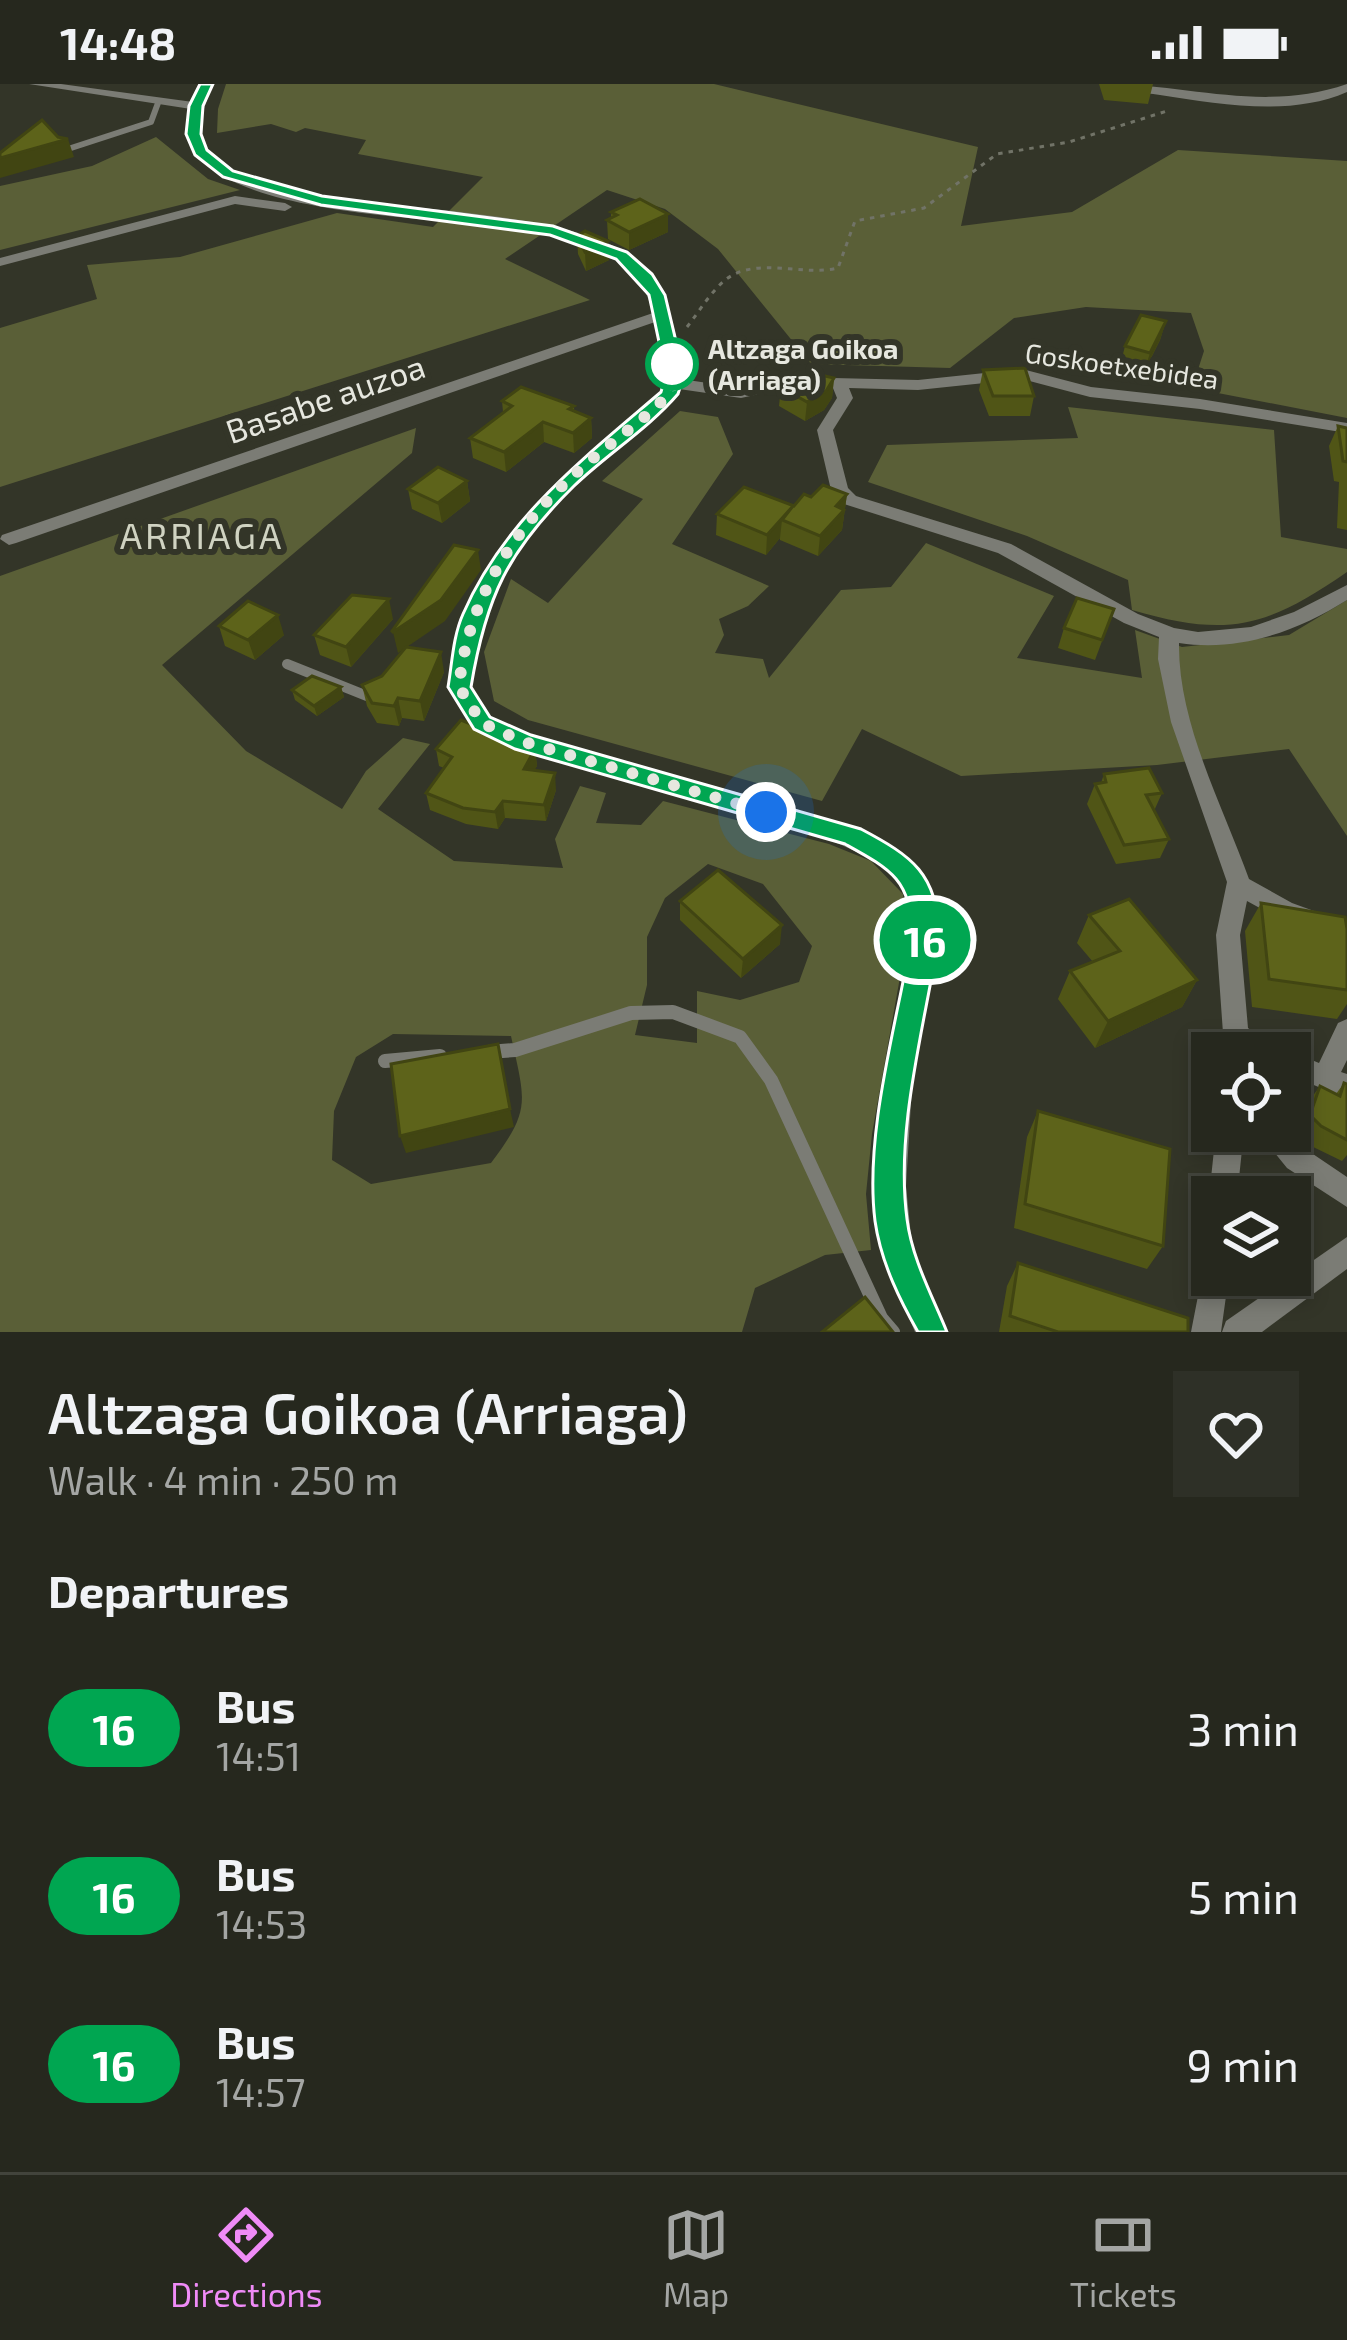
<!DOCTYPE html>
<html lang="en">
<head>
<meta charset="utf-8">
<style>
	:root { --surface:#26281e; --page:#2e3027; --text:#f1f3f6; --muted:#a4a6a4; --line:#42443c; --accent:#ef8bf7 }
	body { margin:0; font-family:"Exo 2",sans-serif; background:var(--page); color:var(--text); height:100vh; display:flex; flex-direction:column; font-size:45px; white-space:nowrap }
	* { box-sizing:border-box; margin:0 }
	p { font-size:39px; color:var(--muted) }
	.icon { flex:none; width:66px; height:66px; fill:none; stroke:currentColor; stroke-width:2; stroke-linecap:round; stroke-linejoin:round }
	.map { position:relative; height:1248px; overflow:hidden }
	.panel { display:flex; flex-direction:column; background:var(--surface); flex:1 }
	.panel>* { flex:none }
	.badge { padding:0 24px; border-radius:39px; font-size:42px; line-height:78px }
	.fabs { position:absolute; left:1191px; top:948px; display:grid; gap:24px }
	.fabs a { display:grid; place-items:center; width:120px; height:120px; border-radius:0px; background:var(--surface); box-shadow:0 6px 18px #0003,0 0 0 3px var(--line); font-size:60px }
	.you { position:absolute; width:60px; height:60px; margin:-30px; border:9px solid #fff; border-radius:50%; background:#1a73e8; box-shadow:0 0 0 18px #1a73e833 }
	.map>.badge { position:absolute; translate:-50% -50%; box-shadow:0 0 0 6px #fff }
	h2 { padding:0 48px; font-size:45px; line-height:108px }
	.round { display:grid; place-items:center; flex:none; width:126px; height:126px; border-radius:0px; background:var(--page) }
	.headline { display:flex; align-items:center; justify-content:space-between; height:204px; padding:0 48px }
	h1 { font-size:57px; font-weight:600; line-height:90px }
	ul { padding:0; list-style:none }
	li { display:flex; align-items:center; gap:36px; height:168px; padding:0 48px }
	li div { flex:1 }
	li b { display:block; font-size:45px }
	li em { font-style:normal }
	li .badge { min-width:132px; font-weight:700; text-align:center }
	.status { display:flex; justify-content:space-between; align-items:center; height:84px; padding:0 60px; background:var(--surface); direction:ltr }
	.status svg { height:33px; fill:currentColor }
	.menu { display:flex; justify-content:space-around; align-items:center; height:168px; border-top:3px solid var(--line); background:var(--surface); font-size:33px; color:var(--muted) }
	.menu a { display:grid; justify-items:center; gap:6px }
	.menu .on { color:var(--accent) }
	.map>svg:first-child { display:block }
</style>
</head>
<body>
<div class="status"><b>14:48</b><svg viewBox="0 0 49 12"><path d="M0 12V9h3v3zM5 12V6h3v6zM10 12V3h3v9zM15 12V0h3v12zM26 1h20v11H26zM47 4h2v5h-2z"/></svg></div>
<div class="map">
<svg width="1347" height="1248" viewBox="0 0 1347 1248">
	<rect width="100%" height="100%" fill="#333528"/>
	<g fill="#5a5f37" fill-rule="evenodd">
		<polygon points="226,0 714,0 978,63 961,142 1072,128 1178,66 1347,77 1347,334 1192,304 1204,267 1191,229 1086,223 1014,234 950,284 811,280 718,165 665,125 607,106 505,175 590,216 0,403 0,244 97,215 87,181 180,173 337,129 433,143 483,93 358,70 366,56 305,44 296,48 271,40 217,49 218,25"/>
		<polygon points="156,53 208,95 240,106 0,166 0,102 92,82"/>
		<path d="M1068,323L1274,346L1281,453L1347,465V488C1266,544 1228,554 1132,526L1128,496L1027,452L868,398L887,361L1078,354Z"/>
		<polygon points="680,327 718,333 733,370 672,460 769,502 748,522 719,535 724,551 715,569 763,575 769,594 841,506 891,503 926,459 1054,512 1017,574 1142,594 1135,546 1182,563 1289,551 1347,516 1347,752 1289,665 1157,681 961,692 862,645 822,717 528,636 494,617 484,568 511,495 548,519 643,415 602,397"/>
		<path d="M416,344L412,369L162,581L246,667L342,725L366,687L403,654L430,660L378,725L454,777L563,784L555,755L580,702L606,709L596,739L641,741L663,717L829,760L871,777L903,810L907,854L872,1050L866,1110L871,1166L825,1171L755,1204L742,1248H0V492ZM708,780L763,800L812,862L799,898L740,916L697,907V959L635,951L647,901V853L665,814ZM393,950L511,952C525,1017 532,1025 491,1079L371,1100L332,1076L334,1027L356,973Z"/>
	</g>
	<g fill="none" stroke-linecap="round" stroke-linejoin="round">
		<path stroke="#717367" stroke-width="3" stroke-dasharray="4.5 6" stroke-linecap="butt" d="M687,243C699,228 709,210 724,197C754,171 803,193 838,184L855,137L924,124L997,70L1069,58L1167,27"/>
		<polyline stroke="#7b7c75" stroke-width="6" points="68,65 151,38 158,19"/>
		<polyline stroke="#7b7c75" stroke-width="10" points="287,580 367,612 373,606"/>
		<g stroke="#7b7c75" stroke-width="14">
			<polyline points="488,968 515,966 631,929 673,928 740,953 771,996 881,1234 893,1248"/>
			<polyline points="385,977 440,972"/>
		</g>
		<g fill="#7b7c75" fill-rule="evenodd">
			<path d="M29,0H61L193,18L200,0H212L201,34L203,61C225,93 270,104 307,111C389,126 578,126 638,177C667,203 681,257 681,295L741,304L791,293L918,296L1022,285L1091,303L1200,315L1347,339V349L1200,325L1090,313L1022,295L918,306L849,304L853,314L833,346L848,404L856,412L1011,460L1138,530L1174,544L1198,548L1251,543L1294,528L1347,501V516C1296,548 1239,568 1179,559C1178,639 1222,720 1249,795L1292,819L1347,839V860L1276,833L1247,817L1240,851L1248,944L1269,961L1273,969H1219L1223,949L1216,851L1227,798L1171,638L1158,575L1159,553L1124,539L998,469L844,420L831,406L817,346L837,314L833,304L791,303L741,314L679,305L675,313C613,372 534,425 495,503C480,534 475,569 469,603L490,633L530,651L796,725L891,764L923,790L935,819L938,851L912,1002L906,1102L911,1152L923,1198L945,1248H915C894,1200 878,1152 878,1099C878,1065 881,1032 886,999C893,955 928,837 905,802C870,751 640,697 574,680C547,672 491,662 473,642C463,631 456,615 449,603C455,569 460,535 476,504C516,422 596,369 661,308L665,284L655,238L16,459L9,461L0,455L2,451L653,229C647,208 638,188 618,176C590,159 554,151 522,145C442,133 245,134 195,69C184,56 187,40 191,25Z"/>
			<path d="M1105,0C1190,0 1263,29 1347,0V8C1290,33 1220,20 1160,11C1142,8 1121,8 1105,0Z"/>
			<polygon points="235,112 285,119 292,123 285,127 235,120 0,182 0,174"/>
			<polygon points="1347,935 1347,976 1341,988 1347,990 1347,1015 1290,991 1290,969 1285,969 1290,967 1319,979 1338,939"/>
			<polygon points="1216,1047 1244,1047 1237,1113 1212,1113 1212,1120 1209,1113"/>
			<polygon points="1257,1047 1289,1047 1307,1066 1347,1093 1347,1123 1287,1084"/>
			<polygon points="1347,1153 1347,1185 1262,1248 1222,1248 1226,1237"/>
			<polygon points="1212,1177 1212,1191 1229,1191 1221,1248 1191,1248 1204,1181"/>
		</g>
	</g>
	<g fill="#505516">
		<polygon points="1099,0 1108,0 1107,4 1108,0 1153,0 1148,20 1104,16"/>
		<polygon points="611,128 668,130 668,148 629,166 608,155 607,136 611,134"/>
		<polygon points="577,152 609,176 586,187 578,170"/>
		<polygon points="1166,237 1160,256 1144,288 1120,282 1125,262"/>
		<polygon points="983,286 1034,312 1030,332 989,332 979,306"/>
		<polygon points="834,294 832,314 824,326 805,337 779,322 781,303"/>
		<polygon points="502,317 574,322 574,327 591,334 592,354 574,369 544,358 506,388 473,374 470,354 503,328"/>
		<polygon points="1338,342 1347,344 1347,446 1337,444 1339,398 1334,397 1329,362"/>
		<polygon points="467,397 470,417 442,439 412,425 408,405"/>
		<polygon points="847,410 842,446 818,472 780,456 780,454 766,471 716,451 717,430 794,422 811,413"/>
		<polygon points="1114,525 1095,576 1058,564 1064,544"/>
		<polygon points="393,535 351,583 320,571 314,551"/>
		<polygon points="219,542 284,551 255,576 225,562"/>
		<polygon points="444,588 424,637 402,634 399,642 377,639 367,622 362,601"/>
		<polygon points="341,603 344,613 317,632 295,616 292,606"/>
		<polygon points="500,652 500,655 535,665 537,682 534,686 556,706 546,737 505,734 498,745 466,740 430,726 426,709 444,684 439,682 436,665"/>
		<polygon points="1104,690 1162,709 1154,727 1169,755 1160,774 1116,780 1087,720 1095,700 1101,699"/>
		<polygon points="680,817 780,860 741,894 680,836"/>
		<polygon points="1261,819 1347,845 1347,920 1337,935 1252,923 1245,847"/>
		<polygon points="1089,831 1197,896 1182,923 1095,964 1058,915 1070,887 1093,878 1077,859"/>
		<polygon points="1344,999 1347,1000 1347,1071 1342,1077 1307,1060 1297,1049 1307,1020 1320,1002 1336,1010"/>
		<polygon points="1038,1027 1163,1162 1147,1185 1014,1144 1027,1053"/>
		<polygon points="1018,1179 1188,1248 999,1248 1007,1202"/>
	</g>
	<g fill="#414512">
		<polygon points="68,55 74,73 0,94 0,74"/>
		<polygon points="668,130 668,148 629,166 629,148"/>
		<polygon points="608,157 609,176 586,187 585,168"/>
		<polygon points="1166,237 1160,256 1144,288 1150,269"/>
		<polygon points="834,294 832,314 824,326 805,337 807,318"/>
		<polygon points="591,334 592,354 574,369 573,349"/>
		<polygon points="543,338 544,358 506,388 504,368"/>
		<polygon points="467,397 470,417 442,439 438,419"/>
		<polygon points="847,410 842,446 818,472 820,452 836,422"/>
		<polygon points="793,422 782,436 780,454 766,471 767,451"/>
		<polygon points="478,466 481,486 445,537 398,569 393,548"/>
		<polygon points="389,515 393,535 351,583 346,563"/>
		<polygon points="278,531 284,551 255,576 248,556"/>
		<polygon points="441,568 444,588 424,637 420,617"/>
		<polygon points="341,603 344,613 317,632 314,622"/>
		<polygon points="398,614 402,634 399,642 394,622"/>
		<polygon points="535,665 537,682 526,702 524,685"/>
		<polygon points="555,689 556,706 546,737 544,721"/>
		<polygon points="503,717 505,734 498,745 495,728"/>
		<polygon points="782,841 780,860 741,894 743,875"/>
		<polygon points="1197,896 1182,923 1095,964 1108,937"/>
		<polygon points="510,1025 514,1043 406,1069 400,1052"/>
	</g>
	<g fill="#5d631a" stroke="#414512" stroke-width="3">
		<polygon points="42,36 58,53 68,55 0,74 0,69"/>
		<polygon points="640,115 668,130 629,148 607,136 617,131 611,128"/>
		<polygon points="585,147 608,157 585,168 577,152"/>
		<polygon points="1141,231 1166,237 1150,269 1125,262"/>
		<polygon points="1025,284 1034,312 993,312 983,286"/>
		<polygon points="807,288 834,294 826,307 807,318 781,303"/>
		<polygon points="521,303 574,322 569,325 591,334 573,349 543,338 504,368 470,354 512,322 502,317"/>
		<polygon points="1338,342 1347,344 1347,378 1343,377"/>
		<polygon points="438,383 467,397 438,419 408,405"/>
		<polygon points="823,401 847,410 836,422 844,426 820,452 782,436 793,422 767,451 717,430 744,403 794,422 804,410 811,413"/>
		<polygon points="454,461 478,466 441,516 393,548 392,547"/>
		<polygon points="352,511 389,515 346,563 314,551"/>
		<polygon points="1077,514 1114,525 1102,556 1064,544"/>
		<polygon points="248,517 278,531 248,556 219,542"/>
		<polygon points="406,563 441,568 420,617 398,614 394,622 372,619 362,601 382,592"/>
		<polygon points="312,592 341,603 314,622 292,606"/>
		<polygon points="461,636 500,652 497,655 535,665 524,685 555,689 544,721 503,717 495,728 463,724 426,709 452,673 436,665"/>
		<polygon points="1149,684 1162,709 1146,711 1169,755 1124,761 1095,700 1106,698 1104,690"/>
		<polygon points="718,786 782,841 743,875 680,817"/>
		<polygon points="1129,815 1197,896 1108,937 1070,887 1120,867 1089,831"/>
		<polygon points="1261,819 1345,833 1347,845 1347,906 1269,895"/>
		<polygon points="498,960 510,1025 400,1052 391,980"/>
		<polygon points="1344,999 1347,1000 1347,1056 1321,1042 1310,1031 1320,1002 1340,1012"/>
		<polygon points="1038,1027 1170,1065 1163,1162 1025,1120"/>
		<polygon points="1018,1179 1188,1234 1188,1248 1058,1248 1010,1232"/>
		<polygon points="865,1213 893,1248 822,1248"/>
	</g>
	<path fill="#00a651" stroke="#fff" stroke-width="3" d="M200,0H213L203,22L201,50L207,66L233,87L322,112L553,142L627,168L652,190L665,211L684,291L678,310C648,345 607,370 574,402C508,467 486,512 471,603L490,633L531,651L861,745C912,772 938,790 939,851C925,942 895,1043 907,1135C912,1175 932,1211 947,1248H918C902,1220 881,1180 875,1137C864,1049 897,939 912,851C912,796 890,785 845,760L515,665L474,645L448,603C452,580 453,552 463,530C504,435 584,374 661,308L666,291L649,211L616,175L550,151L321,121L223,93L195,71L186,50L189,22Z"/>
	<g fill="none" stroke-linecap="round" stroke-linejoin="round">
		<path stroke="#e6e7df" stroke-width="12" stroke-dasharray="0 21.6" d="M672,280L674,299L669,310C645,335 617,354 591,376C519,436 468,510 459,603L482,639L524,658L766,728"/>
	</g>
	<circle fill="#fff" stroke="#00a651" stroke-width="6" cx="672" cy="280" r="24"/>
	<g text-anchor="middle" dominant-baseline="central" stroke-width="12" stroke-linejoin="round" paint-order="stroke">
		<g font-size="27" font-weight="bold" fill="#e6e7df" stroke="#333528" text-anchor="start">
			<text x="708" y="264">Altzaga Goikoa<tspan x="708" dy="31">(Arriaga)</tspan></text>
		</g>
		<g font-size="27" fill="#e6e7df" stroke="#333528">
			<text transform="translate(1122 281) rotate(8)">Goskoetxebidea</text>
		</g>
		<g font-size="33" fill="#e6e7df" stroke="#333528">
			<text transform="translate(325 314) rotate(-19)">Basabe auzoa</text>
		</g>
		<g font-size="36" letter-spacing="3" fill="#d0d3c2" stroke="#333528">
			<text x="202" y="450">ARRIAGA</text>
		</g>
	</g>
</svg>
<div class="fabs">
<a><svg class="icon" aria-label="locate" viewBox="0 0 24 24"><circle cx="12" cy="12" r="6"/><path d="M12 2v4M12 18v4M2 12h4M18 12h4"/></svg></a>
<a><svg class="icon" aria-label="layers" viewBox="0 0 24 24"><path d="M12 4l9 5-9 5-9-5zM3 14l9 5 9-5"/></svg></a>
</div>
<div class="you" style="left:766px;top:728px"></div>
<b class="badge" style="left:925px;top:856px;background:#00a651;color:#fff">16</b>
</div>
<section class="panel">
<div class="headline"><div><h1>Altzaga Goikoa (Arriaga)</h1><p>Walk · 4 min · 250 m</p></div><a class="round"><svg class="icon" aria-label="heart" viewBox="0 0 24 24"><path d="M12 20l-8-8c-3-5 5-10 8-4 3-6 11-1 8 4z"/></svg></a></div>
<h2>Departures</h2>
<ul>
<li><span class="badge" style="background:#00a651;color:#fff">16</span><div><b>Bus</b><p>14:51</p></div><em>3 min</em></li>
<li><span class="badge" style="background:#00a651;color:#fff">16</span><div><b>Bus</b><p>14:53</p></div><em>5 min</em></li>
<li><span class="badge" style="background:#00a651;color:#fff">16</span><div><b>Bus</b><p>14:57</p></div><em>9 min</em></li>
</ul>
</section>
<nav class="menu">
<a class="on"><svg class="icon" aria-label="directions" viewBox="0 0 24 24"><path d="M12 3l9 9-9 9-9-9zM9 14v-3h6M13 9l2 2-2 2"/></svg>Directions</a>
<a><svg class="icon" aria-label="map" viewBox="0 0 24 24"><path d="M3 6l6-2 6 2 6-2v14l-6 2-6-2-6 2zM9 4v14M15 6v14"/></svg>Map</a>
<a><svg class="icon" aria-label="tickets" viewBox="0 0 24 24"><path d="M3 7h18v10H3zM15 7v10"/></svg>Tickets</a>
</nav>
</body>
</html>
